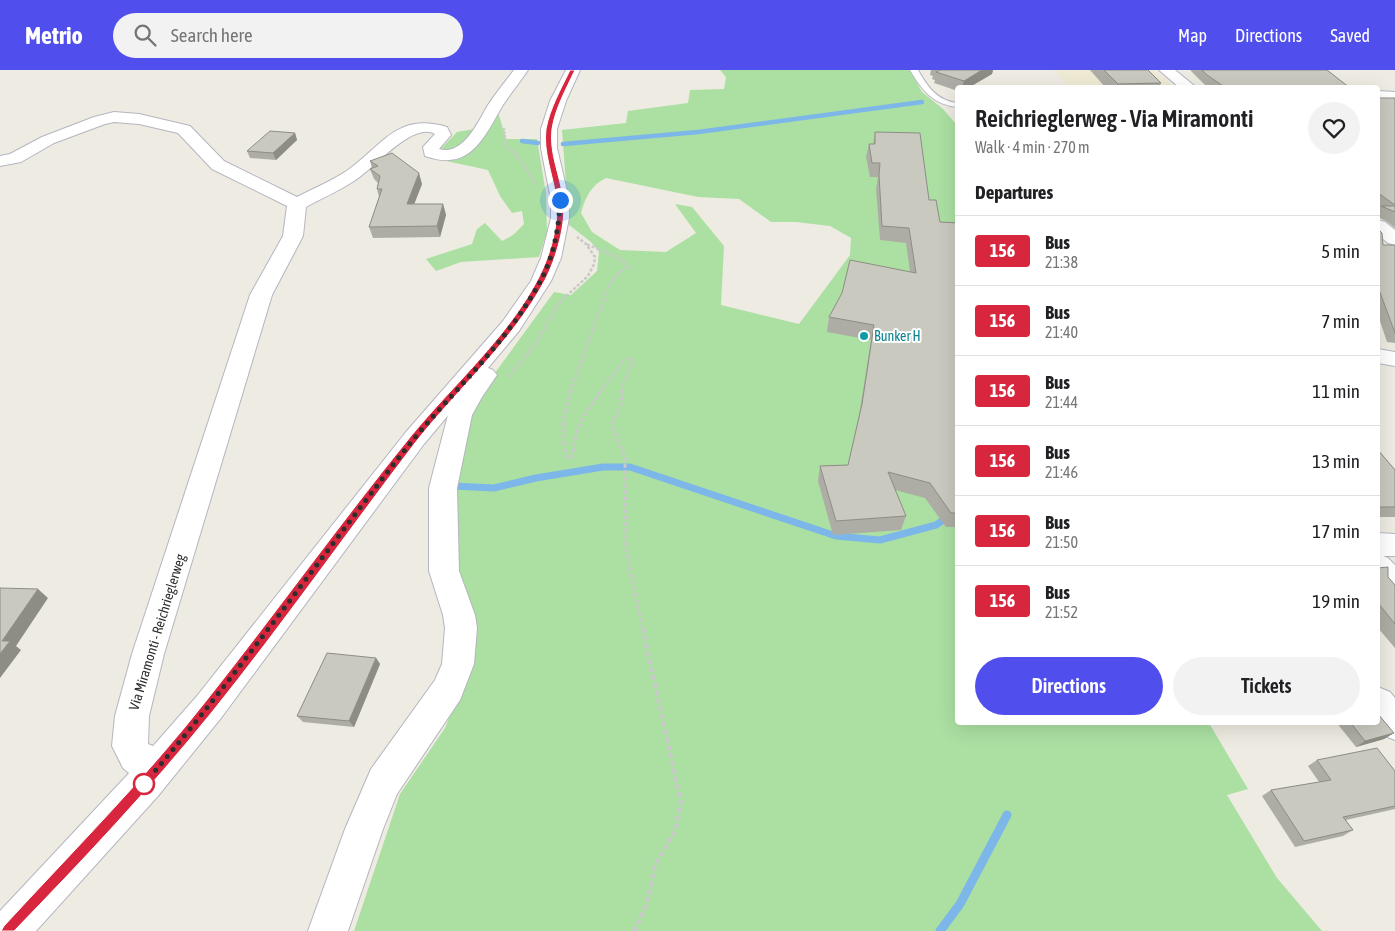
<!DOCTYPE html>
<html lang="en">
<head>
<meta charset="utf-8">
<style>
	:root { --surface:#fff; --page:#f2f2f2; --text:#202124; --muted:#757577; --line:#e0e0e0; --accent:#514eee }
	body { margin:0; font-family:"Asap Condensed",sans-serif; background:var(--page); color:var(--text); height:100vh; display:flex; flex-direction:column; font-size:19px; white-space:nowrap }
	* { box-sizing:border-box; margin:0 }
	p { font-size:16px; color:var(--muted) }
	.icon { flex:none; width:28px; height:28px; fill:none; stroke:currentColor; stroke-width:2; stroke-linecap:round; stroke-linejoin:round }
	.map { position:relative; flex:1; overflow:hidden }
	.drawer { position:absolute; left:955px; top:15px; width:425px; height:640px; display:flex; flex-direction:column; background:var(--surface); border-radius:5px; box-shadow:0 5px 20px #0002 }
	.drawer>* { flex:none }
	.badge { padding:0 10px; border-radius:4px; font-size:18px; line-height:32px }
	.you { position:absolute; width:25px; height:25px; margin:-12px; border:4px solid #fff; border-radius:50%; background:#1a73e8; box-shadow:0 0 0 8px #1a73e833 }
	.map>.badge { position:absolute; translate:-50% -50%; box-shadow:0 0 0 2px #fff }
	h2 { padding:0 20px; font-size:19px; line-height:45px }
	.round { display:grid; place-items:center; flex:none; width:52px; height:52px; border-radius:26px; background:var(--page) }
	.head { display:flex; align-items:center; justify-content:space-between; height:85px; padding:0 20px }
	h1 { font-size:24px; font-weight:600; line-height:38px }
	.cta { display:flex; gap:10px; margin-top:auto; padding:10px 20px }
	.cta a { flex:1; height:58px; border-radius:30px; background:var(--accent); color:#fff; font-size:20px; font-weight:600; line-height:58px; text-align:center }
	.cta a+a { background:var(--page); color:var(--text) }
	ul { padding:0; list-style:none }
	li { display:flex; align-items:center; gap:15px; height:70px; padding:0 20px; border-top:1px solid var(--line) }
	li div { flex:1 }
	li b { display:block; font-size:19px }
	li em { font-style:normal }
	li .badge { min-width:55px; font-weight:700; text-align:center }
	header { display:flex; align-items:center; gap:30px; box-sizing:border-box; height:70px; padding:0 25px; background:var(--accent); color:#fff }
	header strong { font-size:24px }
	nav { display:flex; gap:28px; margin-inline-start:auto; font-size:18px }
	.search { width:350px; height:45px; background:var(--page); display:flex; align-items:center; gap:12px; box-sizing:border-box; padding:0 18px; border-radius:28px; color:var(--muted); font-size:19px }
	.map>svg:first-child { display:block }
</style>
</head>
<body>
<header>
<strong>Metrio</strong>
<div class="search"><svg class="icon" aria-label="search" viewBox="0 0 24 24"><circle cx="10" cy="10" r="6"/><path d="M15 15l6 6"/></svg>Search here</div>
<nav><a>Map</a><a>Directions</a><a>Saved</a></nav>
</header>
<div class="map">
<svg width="1395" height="861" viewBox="0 0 1395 861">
	<rect width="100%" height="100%" fill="#eeebe2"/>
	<polygon fill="#eeead3" points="1054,0 1153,0 1174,17 1069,17"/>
	<g fill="#abe0a2" fill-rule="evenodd">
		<path d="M720,0H910L922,22L943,39L957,55L958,652L1209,653L1248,719L1227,725L1277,808L1322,861H354L400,724L445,658L468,599L453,507L458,389L476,329L554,222L571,225L597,201L599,182L591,172L569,155L562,60L626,53L628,41L688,33L690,20L724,19L726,7ZM606,108L698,127L739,129L771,152H796L830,156L851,168L850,185L799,254L721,235L724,176L692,137L675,134L696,163L666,182L620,180L592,162L581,143C585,128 591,115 606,108Z"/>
		<polygon points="498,42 506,69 537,69 546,124 547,162 539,187 461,192 436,201 426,189 472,174 477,159 485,153 502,171 513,165 524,154 522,141 512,143 500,126 488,100 432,88 457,62 480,58"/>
	</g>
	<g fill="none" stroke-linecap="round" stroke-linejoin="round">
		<g stroke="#7db6e8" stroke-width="4.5">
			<polyline points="522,71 538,73"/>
			<polyline points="563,74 698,62 922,32"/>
		</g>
		<polyline stroke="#7db6e8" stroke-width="7" points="453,416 494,418 536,408 603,397 630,397 836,466 880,470 936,455 958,440"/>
		<polyline stroke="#7db6e8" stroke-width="9" points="940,861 960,834 1007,745"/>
		<g stroke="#b5b5c0" stroke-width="2">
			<path id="service" d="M910,0H918C927,16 937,31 958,33V37C933,35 922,20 910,0Z"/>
		</g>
		<g stroke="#b5b5c0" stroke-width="2">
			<g id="minor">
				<path d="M514,0H528C520,12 511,23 503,35C483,69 470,102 425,86L423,77L435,64C412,51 373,100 354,111C339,121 322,128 306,137L303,166L272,225L164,584L149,646L148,674L172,684L177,696L172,708L159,713L129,703L123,698L112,676L115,646L132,584L250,225L283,166L287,136L212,99L178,63L139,54L114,52L105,54L54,73L21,92L0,96V86L10,84L42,67L94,47L114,42L139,44L190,56L224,91L297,127C314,118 332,111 348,100C383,75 397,42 447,57L451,65L439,79C463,87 479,50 488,35C496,23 505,12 514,0Z"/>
				<polygon points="1378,21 1395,22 1395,32 1378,30"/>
				<polygon points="1378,279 1395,282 1395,296 1378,293"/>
				<polygon points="474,292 493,300 497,305 482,327 472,345 457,418 459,501 475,545 477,558 474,594 460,630 397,724 383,759 348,861 308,861 345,759 371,699 435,610 442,594 445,558 443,545 429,501 429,418 448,345 471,308 466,305 462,300 466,295"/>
				<polygon points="1378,463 1395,464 1395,486 1383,486 1388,488 1395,495 1395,527 1384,524 1378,516"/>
				<polygon points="1378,617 1390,622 1395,628 1395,670 1383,665 1373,652 1378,652"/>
			</g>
		</g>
		<g stroke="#b5b5c0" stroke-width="2">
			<g id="tertiary">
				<polygon points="1159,0 1175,0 1197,18 1180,18"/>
				<polygon points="1378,150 1385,152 1395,160 1395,175 1388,173 1378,165"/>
			</g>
		</g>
		<g stroke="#b5b5c0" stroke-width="2">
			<polygon id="secondary" points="566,0 580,0 566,31 557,59 557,78 569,130 569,148 561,188 551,211 519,261 424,374 221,648 158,726 36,861 0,861 0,841 132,700 197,626 406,362 503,251 531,211 541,188 551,148 551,130 541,78 541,59 550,31"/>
		</g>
		<polyline stroke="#c9c9c9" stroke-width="2" stroke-dasharray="2.5 1" stroke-linecap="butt" points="504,58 506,75 522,92 535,113"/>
		<g stroke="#c9c9c9" stroke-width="2.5" stroke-dasharray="3 2" stroke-linecap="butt">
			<polyline points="508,307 536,273 559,233 588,206 594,194 595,187 586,174 577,167"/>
			<polyline points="571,321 609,215 618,204 629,196 615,186 586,174"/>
			<polyline points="601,321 623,291 628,288 633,290 623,313 622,321"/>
		</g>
		<g stroke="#c9c9c9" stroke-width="3" stroke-dasharray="4 2.5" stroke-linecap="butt">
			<path d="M571,320C564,343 559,364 567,387L570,388L573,385C575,356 585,343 602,320"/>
			<polyline points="622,320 621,334 612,355 625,388 626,480 642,556"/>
		</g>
		<polyline stroke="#c9c9c9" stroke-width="4" stroke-dasharray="5 3" stroke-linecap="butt" points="634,861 647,834 655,795 675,761 681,733 642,555"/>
		<use href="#service" fill="#fff" fill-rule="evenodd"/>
		<use href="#minor" fill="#fff" fill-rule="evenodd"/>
		<use href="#tertiary" fill="#fff" fill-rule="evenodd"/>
		<use href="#secondary" fill="#fff" fill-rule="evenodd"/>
	</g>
	<g fill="#aeada5">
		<polygon points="931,0 993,0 992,4 968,18 958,18 958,21 934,13 935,10 932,9 933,6 930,5"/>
		<polygon points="1090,0 1148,0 1161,13 1159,18 1106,18"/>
		<polygon points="1190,0 1327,0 1350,18 1209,18 1203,13"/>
		<polygon points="1378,28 1395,28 1395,158 1386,151 1378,147 1378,141 1379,139 1378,138"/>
		<polygon points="875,62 929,130 940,152 958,153 958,457 946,457 925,428 895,420 906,446 901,460 833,465 818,411 820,396 848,395 859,346 871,270 827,262 829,247 910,202 906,173 880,170 876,119 878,107 870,107 866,87 869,74 873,74"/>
		<polygon points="295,63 297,70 276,90 250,88 247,81"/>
		<polygon points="370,91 422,114 414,134 443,134 446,145 440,167 373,168 369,157 379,127 377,119 378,113 374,109 370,99 372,98"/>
		<polygon points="1378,159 1383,175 1395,175 1395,273 1387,272 1378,245"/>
		<polygon points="1378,380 1395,400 1395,447 1378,447"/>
		<polygon points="1378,498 1388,507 1395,515 1395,578 1378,558"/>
		<polygon points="376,588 380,594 354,657 303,652 297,646"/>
		<polygon points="1336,652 1378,652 1394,663 1384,669 1356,677"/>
		<polygon points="1317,690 1395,701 1395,739 1346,750 1353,760 1343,766 1295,777 1262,726 1271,720 1319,712 1308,696"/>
	</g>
	<g fill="#8d8d86">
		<polygon points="982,0 993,0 992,4 968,18 962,18 964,11"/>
		<polygon points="295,63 297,70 276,90 273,83"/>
		<polygon points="419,103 422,114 410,145 407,134"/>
		<polygon points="443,134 446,145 440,167 437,156"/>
		<polygon points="38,519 48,528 16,576 21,580 0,608 0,584 2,571"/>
		<polygon points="376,588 380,594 354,657 349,651"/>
		<polygon points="1394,663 1384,669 1356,677 1365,671"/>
	</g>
	<g fill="#cac9c0" stroke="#8d8d86">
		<polygon points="940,0 982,0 964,11 936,2"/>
		<polygon points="1104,0 1148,0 1161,13 1118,14"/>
		<polygon points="1202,0 1327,0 1350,18 1226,18 1207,5"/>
		<polygon points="1378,28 1395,28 1395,135 1378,123"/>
		<polygon points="270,61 295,63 273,83 247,81"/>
		<polygon points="875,62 920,63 929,130 936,130 940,152 958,153 958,443 951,443 930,413 888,402 906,446 836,451 820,396 848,395 862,334 874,255 829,247 842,223 850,190 916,203 909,158 882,156 879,105 880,93 872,93 869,74 875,74"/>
		<polygon points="392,83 419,103 407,134 443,134 437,156 369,157 382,119 377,119 380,106 370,99 378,96 370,91"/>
		<polygon points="1381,136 1395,136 1395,142 1393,141"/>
		<polygon points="1378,159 1382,163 1383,175 1395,175 1395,263 1378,217"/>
		<polygon points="1378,380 1395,400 1395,437 1378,437"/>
		<polygon points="1388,497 1388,507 1395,515 1395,554 1378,533 1378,498"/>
		<polygon points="0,518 38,519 2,571 10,571 0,584"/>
		<polygon points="327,583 376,588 349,651 297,646"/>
		<polygon points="1378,644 1394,663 1365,671 1350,652 1378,652"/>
		<polygon points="1377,678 1395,701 1395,736 1343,747 1353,760 1304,771 1271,720 1331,710 1317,690"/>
	</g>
	<path fill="#d7263d" stroke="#fff" d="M570,0H575C566,19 555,39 552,59C549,83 560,105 563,128C567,152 556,189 545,210C512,272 457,319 415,373C347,462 282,555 212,642C149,720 81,792 14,861H1L4,856C72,782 144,710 206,631C276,543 341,452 411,366C453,315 508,267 538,209C550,186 560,153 556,127C553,105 543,82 546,59C550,38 561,19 570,0Z"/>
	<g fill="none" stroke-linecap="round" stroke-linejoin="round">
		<path stroke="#2e2e2e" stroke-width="5" stroke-dasharray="0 9" d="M144,714C236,607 317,492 404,381C449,324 507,274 541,210C554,185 559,158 560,130"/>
	</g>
	<circle fill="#0f9aa8" stroke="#fff" stroke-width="2" cx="864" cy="266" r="5"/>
	<circle fill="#fff" stroke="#d7263d" stroke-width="2.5" cx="144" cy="714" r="10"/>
	<g text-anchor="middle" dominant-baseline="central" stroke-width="4" stroke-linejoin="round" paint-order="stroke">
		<g font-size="14" fill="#0d838f" stroke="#fff" text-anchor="start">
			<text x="874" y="266">Bunker H</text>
		</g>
		<g font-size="14" fill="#2e2e2e" stroke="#fff">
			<text transform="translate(157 562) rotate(-73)">Via Miramonti - Reichrieglerweg</text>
		</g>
	</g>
</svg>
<div class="you" style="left:560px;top:130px"></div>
<section class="drawer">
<div class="head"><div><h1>Reichrieglerweg - Via Miramonti</h1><p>Walk · 4 min · 270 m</p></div><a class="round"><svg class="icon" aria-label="heart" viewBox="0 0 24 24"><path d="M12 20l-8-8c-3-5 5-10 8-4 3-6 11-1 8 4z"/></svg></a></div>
<h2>Departures</h2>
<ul>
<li><span class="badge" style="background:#d7263d;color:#fff">156</span><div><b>Bus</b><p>21:38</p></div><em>5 min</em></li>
<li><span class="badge" style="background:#d7263d;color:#fff">156</span><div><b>Bus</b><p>21:40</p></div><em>7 min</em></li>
<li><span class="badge" style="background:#d7263d;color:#fff">156</span><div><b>Bus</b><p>21:44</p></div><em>11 min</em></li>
<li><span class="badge" style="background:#d7263d;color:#fff">156</span><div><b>Bus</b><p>21:46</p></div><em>13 min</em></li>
<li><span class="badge" style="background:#d7263d;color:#fff">156</span><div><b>Bus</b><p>21:50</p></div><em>17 min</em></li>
<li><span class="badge" style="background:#d7263d;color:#fff">156</span><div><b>Bus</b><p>21:52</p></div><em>19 min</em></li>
</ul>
<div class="cta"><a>Directions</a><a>Tickets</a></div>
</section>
</div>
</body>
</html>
